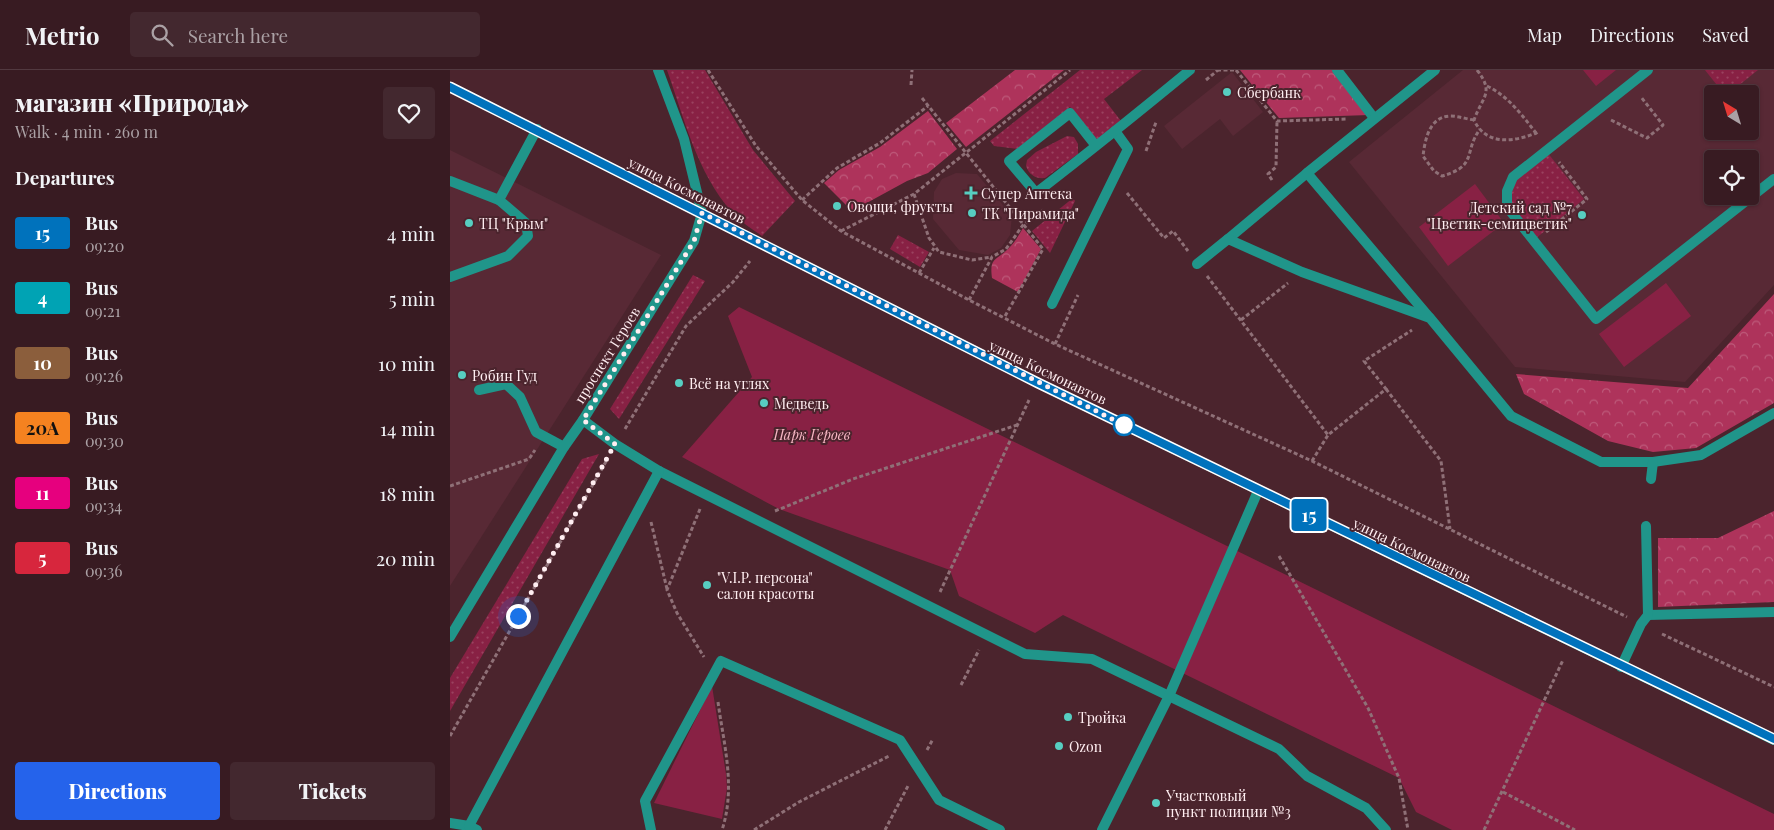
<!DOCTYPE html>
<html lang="en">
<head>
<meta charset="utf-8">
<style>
	:root { --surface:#381b22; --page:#43282f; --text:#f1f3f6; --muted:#aba1a5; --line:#523940; --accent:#2563eb }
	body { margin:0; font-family:"Playfair Display",serif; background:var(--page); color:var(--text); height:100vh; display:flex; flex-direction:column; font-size:19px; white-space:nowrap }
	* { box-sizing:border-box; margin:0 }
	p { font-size:16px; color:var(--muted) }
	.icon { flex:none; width:28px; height:28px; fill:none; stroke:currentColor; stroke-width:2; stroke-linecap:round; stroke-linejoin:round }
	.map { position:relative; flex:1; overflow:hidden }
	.details { display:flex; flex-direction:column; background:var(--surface); width:450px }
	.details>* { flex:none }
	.badge { padding:0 10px; border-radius:4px; font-size:18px; line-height:32px }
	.needle { width:32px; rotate:322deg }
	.buttons { position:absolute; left:1254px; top:15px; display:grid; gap:10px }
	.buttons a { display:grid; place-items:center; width:55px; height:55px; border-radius:5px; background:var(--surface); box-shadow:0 1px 4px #0004,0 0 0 1px var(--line); font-size:25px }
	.you { position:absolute; width:25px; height:25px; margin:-12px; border:4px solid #fff; border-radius:50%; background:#1a73e8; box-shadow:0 0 0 8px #1a73e833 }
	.map>.badge { position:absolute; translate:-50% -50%; box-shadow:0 0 0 2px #fff }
	h2 { padding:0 15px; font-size:19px; line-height:45px }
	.round { display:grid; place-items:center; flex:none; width:52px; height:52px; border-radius:5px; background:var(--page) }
	.summary { display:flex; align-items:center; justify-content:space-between; height:85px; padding:0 15px }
	h1 { font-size:24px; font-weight:800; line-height:38px }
	.cta { display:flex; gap:10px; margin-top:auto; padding:10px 15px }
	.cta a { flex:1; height:58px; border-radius:5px; background:var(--accent); color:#fff; font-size:20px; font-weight:800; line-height:58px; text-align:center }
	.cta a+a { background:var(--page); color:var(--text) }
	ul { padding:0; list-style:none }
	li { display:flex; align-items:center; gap:15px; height:65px; padding:0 15px }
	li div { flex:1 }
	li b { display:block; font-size:19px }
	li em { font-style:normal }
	li .badge { min-width:55px; font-weight:700; text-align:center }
	header { display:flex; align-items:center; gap:30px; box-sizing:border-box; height:70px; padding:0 25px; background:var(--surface); border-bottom:1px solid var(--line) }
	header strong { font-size:24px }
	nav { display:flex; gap:28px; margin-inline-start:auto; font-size:18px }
	.search { width:350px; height:45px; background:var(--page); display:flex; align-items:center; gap:12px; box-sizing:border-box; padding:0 18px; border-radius:5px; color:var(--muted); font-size:19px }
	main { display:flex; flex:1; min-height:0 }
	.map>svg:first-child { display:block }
</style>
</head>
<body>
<header>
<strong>Metrio</strong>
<div class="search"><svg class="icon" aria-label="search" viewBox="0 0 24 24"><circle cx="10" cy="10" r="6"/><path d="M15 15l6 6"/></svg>Search here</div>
<nav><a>Map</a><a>Directions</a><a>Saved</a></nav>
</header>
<main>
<section class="details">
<div class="summary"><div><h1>магазин «Природа»</h1><p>Walk · 4 min · 260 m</p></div><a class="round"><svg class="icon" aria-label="heart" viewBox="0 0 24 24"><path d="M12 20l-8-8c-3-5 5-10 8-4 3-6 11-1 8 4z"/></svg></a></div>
<h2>Departures</h2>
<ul>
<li><span class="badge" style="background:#0072bc;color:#fff">15</span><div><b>Bus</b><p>09:20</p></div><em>4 min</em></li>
<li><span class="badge" style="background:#00a3b4;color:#fff">4</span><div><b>Bus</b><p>09:21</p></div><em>5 min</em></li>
<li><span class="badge" style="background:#8b5e3c;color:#fff">10</span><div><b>Bus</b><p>09:26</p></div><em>10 min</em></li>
<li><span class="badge" style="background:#f58220;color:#111">20А</span><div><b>Bus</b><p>09:30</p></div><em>14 min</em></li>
<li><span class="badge" style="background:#e6007e;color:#fff">11</span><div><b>Bus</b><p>09:34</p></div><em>18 min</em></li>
<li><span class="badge" style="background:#d7263d;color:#fff">5</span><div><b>Bus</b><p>09:36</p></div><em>20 min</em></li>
</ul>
<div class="cta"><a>Directions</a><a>Tickets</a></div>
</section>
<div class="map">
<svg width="1324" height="760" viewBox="0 0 1324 760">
	<defs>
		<pattern id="grass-dots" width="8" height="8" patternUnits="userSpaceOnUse" patternTransform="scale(1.25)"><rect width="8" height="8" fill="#882144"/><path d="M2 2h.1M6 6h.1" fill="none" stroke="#9a425f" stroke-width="1.8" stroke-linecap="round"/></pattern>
		<pattern id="forest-crowns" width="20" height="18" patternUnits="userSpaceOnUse" patternTransform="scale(1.25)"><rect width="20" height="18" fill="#ae335b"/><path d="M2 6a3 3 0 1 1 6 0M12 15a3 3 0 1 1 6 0" fill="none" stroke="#be5b7b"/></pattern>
	</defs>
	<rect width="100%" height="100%" fill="#4b242d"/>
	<g fill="#582935" fill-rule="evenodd">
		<path d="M1013,0H1324V215L1235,312L1065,297L899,92ZM1262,24H1300V61H1262ZM1262,89H1300V126H1262Z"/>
		<polygon points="782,2 813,42 783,66 770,49 732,79 714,56"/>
		<polygon points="0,80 211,185 0,516"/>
		<polygon points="506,103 527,104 562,146 560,165 551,178 538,185 509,180 483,149 484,122 492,109"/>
	</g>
	<g fill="url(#grass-dots)">
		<path d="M217,0H255L303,80L345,131L312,166C302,159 291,152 282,142C247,103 234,48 217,0Z"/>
		<polygon points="630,0 692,0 654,29 671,51 647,71 620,37 568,79 544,76 540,71"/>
		<polygon points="1255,0 1308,0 1278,24 1274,24"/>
		<path d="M617,66L624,67L628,74V84L595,108C586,109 579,105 576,96L577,90L586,82Z"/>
		<polygon points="1097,82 1134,129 1085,169 1059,136 1065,108"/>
		<polygon points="623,128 625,131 600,183 582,161"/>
		<polygon points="448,165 479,182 470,197 440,179"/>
		<polygon points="243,205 255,211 169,349 160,339"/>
		<polygon points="149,384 0,641 0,608 132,389"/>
	</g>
	<g fill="url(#forest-crowns)">
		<polygon points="565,0 614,0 516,77 496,53"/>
		<polygon points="790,0 884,0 919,45 829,48"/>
		<polygon points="478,41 507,79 478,103 457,111 402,141 374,113 389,100 430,77"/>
		<path d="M573,158L591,179L568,222L542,208C539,186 547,191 559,178C565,172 569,165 573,158Z"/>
		<polygon points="1324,224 1324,333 1246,378 1203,382 1158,371 1074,324 1066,304 1238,318"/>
		<polygon points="1324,441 1324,532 1208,537 1208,468 1268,468"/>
	</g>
	<g fill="#882144">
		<polygon points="1133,0 1166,0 1146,16"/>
		<polygon points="1025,114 1054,153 998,196 969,157"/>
		<polygon points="1216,213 1241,246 1174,297 1149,264"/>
		<polygon points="289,237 1324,744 1324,760 1002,760 966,742 949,708 613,545 585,563 509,526 500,500 329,439 232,387 302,307 278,246"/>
		<polygon points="262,616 276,704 277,718 272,749 204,733"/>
	</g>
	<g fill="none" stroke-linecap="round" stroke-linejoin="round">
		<g stroke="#8f7077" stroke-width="3" stroke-dasharray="4 2.5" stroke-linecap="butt">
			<polyline points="258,0 306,76 352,130 391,161 519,230 605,274 862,391 1177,547"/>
			<polyline points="767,0 784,0"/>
			<polyline points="786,0 827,51 896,49"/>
			<path d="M1027,0C1045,23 1032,27 1024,50C1036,76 1064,72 1086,63L1088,66"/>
			<polyline points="756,10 768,0"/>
			<polyline points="461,15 462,0"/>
			<path d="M1037,16C1058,26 1072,45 1086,63"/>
			<polyline points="472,28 593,179 554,248"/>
			<path d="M1024,50C1016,49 1008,46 1000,46C979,47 975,70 973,86L984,101L992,106C1028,96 1013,83 1030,59"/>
			<polyline points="1161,50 1197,68 1213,55 1191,27"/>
			<polyline points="696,81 706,52"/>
			<polyline points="822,110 818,104 826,97 827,51"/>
			<polyline points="677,123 714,168 723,161 738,181"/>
			<polyline points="464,124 479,168 489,182 522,190 542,187"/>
			<polyline points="352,130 387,98 430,73 478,36"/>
			<polyline points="391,161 464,124 620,0"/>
			<polyline points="1096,162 1137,129 1109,92"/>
			<polyline points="469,203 484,178"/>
			<polyline points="757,206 878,365 936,319 914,291 962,260"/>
			<polyline points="519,230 542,187 556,179 573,155 593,140"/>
			<polyline points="791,250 838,213"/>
			<polyline points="605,274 628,225"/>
			<polyline points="936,319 991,391 1000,459"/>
			<polyline points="175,359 236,256 283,212 300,191"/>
			<polyline points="862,391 878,365"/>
			<polyline points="0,416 79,389 85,380"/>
			<polyline points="250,439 217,520 227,543 254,587"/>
			<polyline points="325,441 403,409 567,355"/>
			<polyline points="201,452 217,519"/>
			<polyline points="829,486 918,638 949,708 958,760"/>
			<polyline points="490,522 579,330"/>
			<polyline points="1212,564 1324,617"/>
			<polyline points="511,615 529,580"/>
			<path d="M268,632C274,676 286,717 272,760"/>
			<polyline points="0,666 158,388"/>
			<polyline points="477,680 483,669"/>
			<polyline points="1053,722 1125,760"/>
			<polyline points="304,760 349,732 439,686"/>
			<polyline points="435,760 459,714"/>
			<polyline points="1034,760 1113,590"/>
		</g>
		<g stroke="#20958a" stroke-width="10">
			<polyline points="887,0 924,48"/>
			<polyline points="1198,0 1063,107 1057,121 1057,137 1146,249 1324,109"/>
			<polyline points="0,111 49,130"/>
			<polyline points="778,169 857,103"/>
			<polyline points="747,194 778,169 852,202 980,248 1061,346 1151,392 1203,392 1251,385 1324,343"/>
			<polyline points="0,207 58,186 78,166 76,153 49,130 87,59"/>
			<polyline points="602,234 678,79 665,61"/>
			<polyline points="979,247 857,103 985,0"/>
			<polyline points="29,320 56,314 70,327 86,362 114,377"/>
			<polyline points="133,350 165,374 209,401 575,584 642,589 829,679 857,706 916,738 936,760"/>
			<polyline points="1201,409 1203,392"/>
			<polyline points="1198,545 1324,542"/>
			<polyline points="1171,597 1191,554 1198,545 1196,456"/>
			<polyline points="0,753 19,756 27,760"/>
			<polyline points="19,756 209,401"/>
			<polyline points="201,760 195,731 271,591 450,670 489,730 550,760"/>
			<polyline points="652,760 719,626 808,421"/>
		</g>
		<g stroke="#20958a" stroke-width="10">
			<path d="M646,76L620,43L559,91L586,123C638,83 689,42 740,0"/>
			<polyline points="0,567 114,377 133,350 244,171 252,143 234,69 208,0"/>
		</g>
		<polyline stroke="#20958a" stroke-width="10" points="0,17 588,313 1324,670"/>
	</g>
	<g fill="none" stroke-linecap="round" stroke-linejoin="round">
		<g stroke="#fff" stroke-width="11">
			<polyline id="line" points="0,17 588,313 1324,669"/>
		</g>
		<use href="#line" stroke="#0072bc" stroke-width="8"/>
		<polyline stroke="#ffeef1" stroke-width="5" stroke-dasharray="0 9" points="68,546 165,374 133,350 244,171 252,143 674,355"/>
	</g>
	<g fill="#57cec1" stroke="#4b242d" stroke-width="2">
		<circle cx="777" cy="22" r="5"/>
		<path d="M518.5 115.5h5v5h5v5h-5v5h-5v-5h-5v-5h5z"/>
		<circle cx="387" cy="136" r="5"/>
		<circle cx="522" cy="143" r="5"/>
		<circle cx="1132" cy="145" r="5"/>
		<circle cx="19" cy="153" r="5"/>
		<circle cx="12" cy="305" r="5"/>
		<circle cx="229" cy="313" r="5"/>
		<circle cx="314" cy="333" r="5"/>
		<circle cx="257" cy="515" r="5"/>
		<circle cx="618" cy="647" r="5"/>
		<circle cx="609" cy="676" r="5"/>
		<circle cx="706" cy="733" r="5"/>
	</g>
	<circle fill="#fff" stroke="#0072bc" stroke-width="2.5" cx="674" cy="355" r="10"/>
	<g text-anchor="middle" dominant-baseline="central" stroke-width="4" stroke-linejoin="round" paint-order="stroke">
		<g font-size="14" fill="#ffeef1" stroke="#4b242d" text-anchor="start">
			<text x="787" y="22">Сбербанк</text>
			<text x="531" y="123">Супер Аптека</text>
			<text x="397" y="136">Овощи, фрукты</text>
			<text x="1122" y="137" text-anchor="end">Детский сад №7<tspan x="1122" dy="16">"Цветик-семицветик"</tspan></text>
			<text x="532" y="143">ТК "Пирамида"</text>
			<text x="29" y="153">ТЦ "Крым"</text>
			<text x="22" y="305">Робин Гуд</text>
			<text x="239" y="313">Всё на углях</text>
			<text x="324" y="333">Медведь</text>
			<text x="267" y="507">"V.I.P. персона"<tspan x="267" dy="16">cалон красоты</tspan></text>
			<text x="628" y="647">Тройка</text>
			<text x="619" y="676">Ozon</text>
			<text x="716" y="725">Участковый<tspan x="716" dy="16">пункт полиции №3</tspan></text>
		</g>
		<g font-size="14" fill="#ffeef1" stroke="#4b242d">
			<text transform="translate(237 120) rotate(27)">улица Космонавтов</text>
			<text transform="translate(157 285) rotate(-58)">проспект Героев</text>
			<text transform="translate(598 302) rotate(26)">улица Космонавтов</text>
			<text transform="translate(962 480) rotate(26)">улица Космонавтов</text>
		</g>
		<g font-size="14" font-style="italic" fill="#f7b7c4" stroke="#4b242d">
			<text x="362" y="364">Парк Героев</text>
		</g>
	</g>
</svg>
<div class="buttons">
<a><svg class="needle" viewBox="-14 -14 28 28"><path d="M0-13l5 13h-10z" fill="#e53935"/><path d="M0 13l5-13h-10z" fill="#aba1a5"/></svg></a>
<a><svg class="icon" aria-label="locate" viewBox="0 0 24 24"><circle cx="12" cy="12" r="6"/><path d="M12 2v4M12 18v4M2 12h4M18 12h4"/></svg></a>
</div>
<div class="you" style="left:68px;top:546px"></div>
<b class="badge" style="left:859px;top:445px;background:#0072bc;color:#fff">15</b>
</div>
</main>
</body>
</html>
